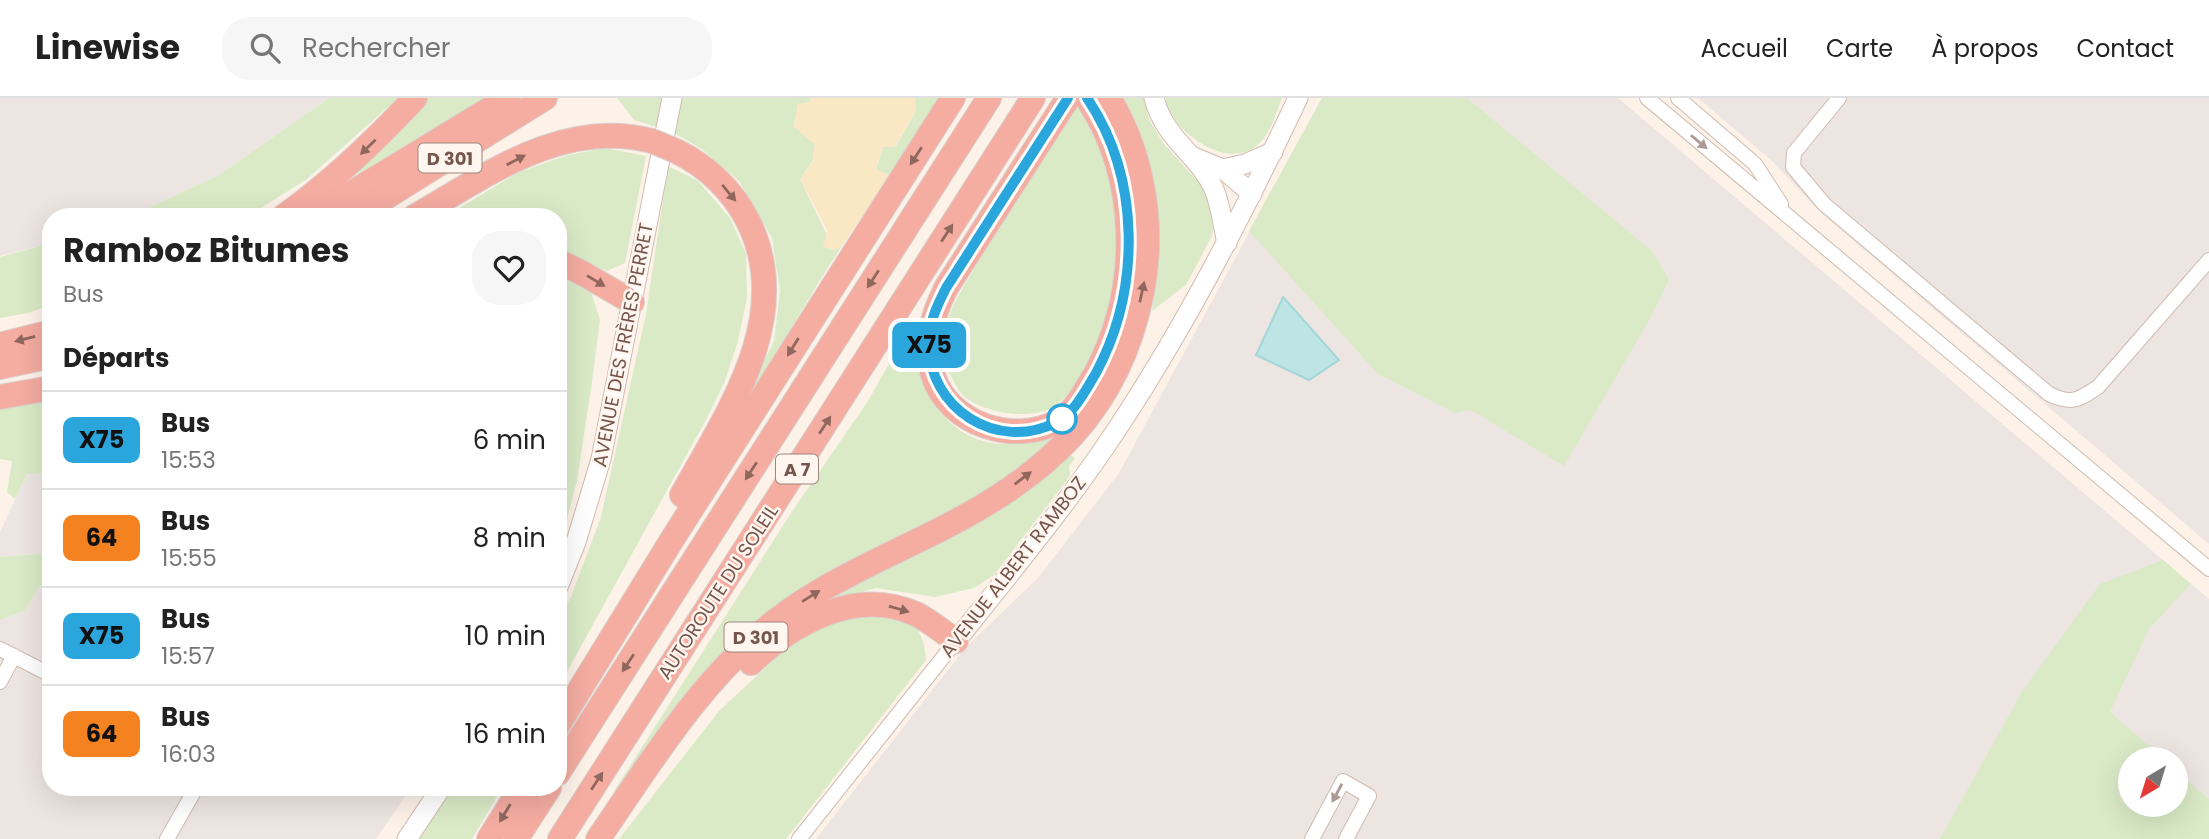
<!DOCTYPE html>
<html lang="fr">
<head>
<meta charset="utf-8">
<style>
	:root { --surface:#fff; --page:#f6f6f6; --text:#222; --muted:#767676; --line:#e0e0e0 }
	body { margin:0; font-family:Poppins,sans-serif; background:var(--page); color:var(--text); height:100vh; display:flex; flex-direction:column; font-size:26px; white-space:nowrap }
	* { box-sizing:border-box; margin:0 }
	p { font-size:23px; color:var(--muted) }
	.icon { flex:none; width:38px; height:38px; fill:none; stroke:currentColor; stroke-width:2; stroke-linecap:round; stroke-linejoin:round }
	.map { position:relative; flex:1; overflow:hidden }
	.side { position:absolute; left:42px; top:110px; width:525px; height:588px; display:flex; flex-direction:column; background:var(--surface); border-radius:28px; box-shadow:0 7px 28px #0002 }
	.side>* { flex:none }
	.badge { padding:0 14px; border-radius:10px; font-size:24px; line-height:46px }
	.needle { width:46px; rotate:218deg }
	.buttons { position:absolute; left:2118px; top:649px; display:grid; gap:14px }
	.buttons a { display:grid; place-items:center; width:70px; height:70px; border-radius:50%; background:var(--surface); box-shadow:0 7px 28px #0002; font-size:35px }
	.map>.badge { position:absolute; translate:-50% -50%; box-shadow:0 0 0 4px #fff }
	h2 { padding:0 21px; font-size:26px; line-height:63px }
	.round { display:grid; place-items:center; flex:none; width:74px; height:74px; border-radius:28px; background:var(--page) }
	.head { display:flex; align-items:center; justify-content:space-between; height:119px; padding:0 21px }
	h1 { font-size:33px; font-weight:700; line-height:52px }
	ul { padding:0; list-style:none }
	li { display:flex; align-items:center; gap:21px; height:98px; padding:0 21px; border-top:2px solid var(--line) }
	li div { flex:1 }
	li b { display:block; font-size:26px }
	li em { font-style:normal }
	li .badge { min-width:77px; font-weight:700; text-align:center }
	header { display:flex; align-items:center; gap:42px; box-sizing:border-box; height:98px; padding:0 35px; background:var(--surface); border-bottom:2px solid var(--line) }
	header strong { font-size:33px }
	nav { display:flex; gap:38px; margin-inline-start:auto; font-size:24px }
	.search { width:490px; height:63px; background:var(--page); display:flex; align-items:center; gap:18px; box-sizing:border-box; padding:0 24px; border-radius:28px; color:var(--muted); font-size:26px }
	.map>svg:first-child { display:block }
</style>
</head>
<body>
<header>
<strong>Linewise</strong>
<div class="search"><svg class="icon" aria-label="search" viewBox="0 0 24 24"><circle cx="10" cy="10" r="6"/><path d="M15 15l6 6"/></svg>Rechercher</div>
<nav><a>Accueil</a><a>Carte</a><a>À propos</a><a>Contact</a></nav>
</header>
<div class="map">
<svg width="2209" height="741" viewBox="0 0 2209 741">
	<rect width="100%" height="100%" fill="#fcf2e8"/>
	<g fill="#ede5e1" fill-rule="evenodd">
		<polygon points="0,0 329,0 219,77 129,119 51,119 51,145 0,158"/>
		<path d="M1322,0H1618L2209,501V741H816L966,549L1038,480L1119,375ZM2130,662H2175V707H2130Z"/>
		<polygon points="1698,0 2209,0 2209,446 1821,115 1772,63"/>
		<polygon points="51,347 51,455 0,459 0,434 27,376"/>
		<polygon points="51,470 51,690 411,690 376,741 0,741 0,522 25,512"/>
	</g>
	<g fill="#daeac7">
		<polygon points="329,0 398,0 307,81 247,119 129,119 219,77"/>
		<polygon points="425,0 484,0 358,76 357,69"/>
		<path d="M617,0H812L810,4L798,6L794,29L815,46L813,62L800,81L834,152L842,148C808,198 781,251 749,302L745,300L774,243L780,193L772,140L739,83L703,52L671,33L634,22Z"/>
		<polygon points="915,0 942,0 890,77 876,72 883,49 896,48 916,13"/>
		<polygon points="1123,0 1144,0 1149,21 1163,45 1200,86 1215,108 1212,138 1186,187 1152,213 1159,149 1137,32"/>
		<path d="M1166,0H1282C1277,12 1272,30 1264,40C1241,69 1206,53 1184,32C1176,25 1171,13 1166,5Z"/>
		<polygon points="1322,0 1467,0 1652,153 1669,182 1651,219 1564,368 1471,312 1455,315 1378,276 1249,133"/>
		<path d="M1076,5C1094,37 1111,71 1116,108C1123,162 1102,285 1049,311C1026,322 976,314 960,294C952,283 946,267 944,255C943,248 941,240 943,234C953,201 975,170 993,140C1020,95 1048,50 1076,5Z"/>
		<polygon points="605,50 646,58 625,165 607,173 558,153 558,119 445,119 517,75 568,57"/>
		<polygon points="668,68 698,83 730,120 746,156 747,200 738,243 725,283 708,318 558,590 558,521 571,499 601,419 646,216"/>
		<polygon points="51,145 51,207 28,215 0,220 0,159"/>
		<polygon points="558,178 591,194 600,222 592,284 577,383 558,456 558,326 562,326 563,201 558,201"/>
		<path d="M904,239L916,245C918,287 939,330 983,343C1004,350 1028,343 1049,340L1051,345L1075,360L1069,368L1070,378L994,477L974,490L935,499L876,490L838,501L836,495L802,491L616,697L614,693L791,415L868,303Z"/>
		<polygon points="51,302 51,375 27,376 15,401 7,394 12,363 0,361 0,306"/>
		<polygon points="51,455 51,470 25,512 0,522 0,459"/>
		<polygon points="2163,462 2191,486 2149,531 2110,614 2164,661 2130,662 2130,707 2175,707 2175,672 2209,701 2209,741 1940,741 2023,592 2100,486"/>
		<path d="M864,514C900,518 924,519 926,562L786,741H619L719,613L776,560L823,526Z"/>
		<polygon points="452,690 502,690 472,741 418,741"/>
	</g>
	<polygon fill="#fae7c4" points="812,0 915,0 916,13 895,48 883,49 876,72 890,77 842,148 835,152 823,149 827,132 800,81 813,63 815,46 794,29 798,6 810,4"/>
	<g fill="#bde5e6" stroke="#a3d6d7" stroke-width="2">
		<polygon points="1283,199 1339,262 1309,282 1256,257"/>
		<polygon points="563,200 562,326 558,326 558,201"/>
	</g>
	<g fill="none" stroke-linecap="round" stroke-linejoin="round">
		<g stroke="#d0bbb0" stroke-width="16">
			<g id="street">
				<polyline points="1647,0 2209,471"/>
				<polyline points="1678,0 1755,66 1781,106"/>
				<path d="M1839,0L1794,55L1793,69L1824,106L2049,296C2072,307 2078,302 2098,289L2209,162"/>
				<polyline points="0,551 51,577"/>
				<polyline points="0,584 14,558"/>
				<polyline points="167,741 196,690"/>
				<polyline points="799,741 956,543"/>
				<polyline points="1312,741 1343,683 1369,698 1346,741"/>
			</g>
		</g>
		<g stroke="#d3baae" stroke-width="21">
			<g id="secondary">
				<path d="M1154,0C1165,42 1198,56 1214,91C1221,108 1223,128 1227,145"/>
				<polyline points="1191,58 1223,71 1252,96"/>
				<polyline points="1223,71 1245,66 1273,54"/>
				<polyline points="558,489 576,444 601,361 672,0"/>
				<path d="M956,543C1007,479 1059,416 1105,349C1180,239 1241,120 1298,0"/>
				<polyline points="407,741 441,690"/>
			</g>
		</g>
		<g stroke="#d9d0cd" stroke-width="26">
			<g id="highway">
				<path d="M1068,0L946,190C932,218 924,245 933,277C948,326 1013,347 1057,324C1074,315 1086,292 1096,275C1141,190 1140,81 1087,0"/>
				<path d="M676,53C707,68 733,93 748,123C796,219 727,315 682,397"/>
				<path d="M283,119C332,84 374,44 415,0"/>
				<polyline points="312,119 508,0"/>
				<polyline points="354,119 545,0"/>
				<path d="M414,119C487,77 563,20 652,43"/>
				<polyline points="558,163 584,176 632,204"/>
				<polyline points="0,247 51,234"/>
				<polyline points="0,269 51,258"/>
				<polyline points="0,299 51,290"/>
				<path d="M751,565C794,524 856,489 916,516C930,523 943,534 956,543"/>
				<polyline points="558,627 673,440 953,0"/>
				<polyline points="558,675 989,0"/>
				<polyline points="489,741 521,690"/>
				<polyline points="516,741 549,690"/>
				<polyline points="560,741 1033,0"/>
				<path d="M598,741C651,664 699,584 773,525C823,485 882,461 939,432C1045,379 1119,314 1142,194C1155,128 1143,57 1109,0"/>
			</g>
		</g>
		<use href="#street" stroke="#fff" stroke-width="14"/>
		<use href="#secondary" stroke="#fff" stroke-width="19"/>
		<use href="#highway" stroke="#f5aca1" stroke-width="24"/>
		<g stroke="#d9d0cd" stroke-width="26" stroke-linecap="butt">
			<polyline id="highway-bridge" points="652,43 676,53"/>
		</g>
		<use href="#highway-bridge" stroke="#f5aca1" stroke-width="24"/>
	</g>
	<defs><path id="oneway-solid" d="M-6-.8H1V-3.2L6.5 0L1 3.2V.8H-6Z" transform="scale(1.75)"/></defs>
	<g fill="#ad9a94">
		<use href="#oneway-solid" transform="translate(1699 44) rotate(40)"/>
		<use href="#oneway-solid" transform="translate(1337 695) rotate(118)"/>
	</g>
	<g fill="#8f675d">
		<use href="#oneway-solid" transform="translate(368 49) rotate(136)"/>
		<use href="#oneway-solid" transform="translate(916 58) rotate(123)"/>
		<use href="#oneway-solid" transform="translate(516 62) rotate(-28)"/>
		<use href="#oneway-solid" transform="translate(729 95) rotate(50)"/>
		<use href="#oneway-solid" transform="translate(947 135) rotate(-57)"/>
		<use href="#oneway-solid" transform="translate(873 181) rotate(123)"/>
		<use href="#oneway-solid" transform="translate(596 183) rotate(31)"/>
		<use href="#oneway-solid" transform="translate(1142 194) rotate(-78)"/>
		<use href="#oneway-solid" transform="translate(25 241) rotate(166)"/>
		<use href="#oneway-solid" transform="translate(793 249) rotate(122)"/>
		<use href="#oneway-solid" transform="translate(825 327) rotate(-57)"/>
		<use href="#oneway-solid" transform="translate(751 373) rotate(123)"/>
		<use href="#oneway-solid" transform="translate(1023 380) rotate(-37)"/>
		<use href="#oneway-solid" transform="translate(811 498) rotate(-32)"/>
		<use href="#oneway-solid" transform="translate(899 511) rotate(16)"/>
		<use href="#oneway-solid" transform="translate(628 565) rotate(123)"/>
		<use href="#oneway-solid" transform="translate(597 683) rotate(-57)"/>
		<use href="#oneway-solid" transform="translate(505 715) rotate(121)"/>
	</g>
	<g fill="none" stroke-linecap="round" stroke-linejoin="round">
		<g stroke="#fff" stroke-width="16">
			<path id="line" d="M1068,0L946,190C937,208 929,224 929,245C928,310 997,355 1057,324C1074,315 1086,292 1096,275C1141,191 1141,80 1087,0"/>
		</g>
		<use href="#line" stroke="#2aa6dd" stroke-width="10"/>
	</g>
	<circle fill="#fff" stroke="#2aa6dd" stroke-width="3.5" cx="1062" cy="321" r="14"/>
	<g text-anchor="middle" dominant-baseline="central" stroke-width="5" stroke-linejoin="round" paint-order="stroke">
		<g fill="#fff6ef" stroke="#9f867d" stroke-width="2">
			<rect x="418.5" y="45.5" width="63" height="29" rx="5"/>
			<rect x="776" y="356.5" width="42" height="29" rx="5"/>
			<rect x="724.5" y="524.5" width="63" height="29" rx="5"/>
		</g>
		<g font-size="18" font-weight="bold" fill="#76564c">
			<text x="450" y="60">D 301</text>
			<text x="797" y="371">A 7</text>
			<text x="756" y="539">D 301</text>
		</g>
		<g font-size="19" fill="#76564c" stroke="#fff6ef">
			<text transform="translate(623 247) rotate(-79)">AVENUE DES FRÈRES PERRET</text>
			<text transform="translate(1013 469) rotate(-52)">AVENUE ALBERT RAMBOZ</text>
			<text transform="translate(718 494) rotate(-57)">AUTOROUTE DU SOLEIL</text>
		</g>
	</g>
</svg>
<div class="buttons">
<a><svg class="needle" viewBox="-14 -14 28 28"><path d="M0-13l5 13h-10z" fill="#e53935"/><path d="M0 13l5-13h-10z" fill="#767676"/></svg></a>
</div>
<b class="badge" style="left:929px;top:247px;background:#2aa6dd;color:#111">X75</b>
<section class="side">
<div class="head"><div><h1>Ramboz Bitumes</h1><p>Bus</p></div><a class="round"><svg class="icon" aria-label="heart" viewBox="0 0 24 24"><path d="M12 20l-8-8c-3-5 5-10 8-4 3-6 11-1 8 4z"/></svg></a></div>
<h2>Départs</h2>
<ul>
<li><span class="badge" style="background:#2aa6dd;color:#111">X75</span><div><b>Bus</b><p>15:53</p></div><em>6 min</em></li>
<li><span class="badge" style="background:#f58220;color:#111">64</span><div><b>Bus</b><p>15:55</p></div><em>8 min</em></li>
<li><span class="badge" style="background:#2aa6dd;color:#111">X75</span><div><b>Bus</b><p>15:57</p></div><em>10 min</em></li>
<li><span class="badge" style="background:#f58220;color:#111">64</span><div><b>Bus</b><p>16:03</p></div><em>16 min</em></li>
</ul>
</section>
</div>
</body>
</html>
